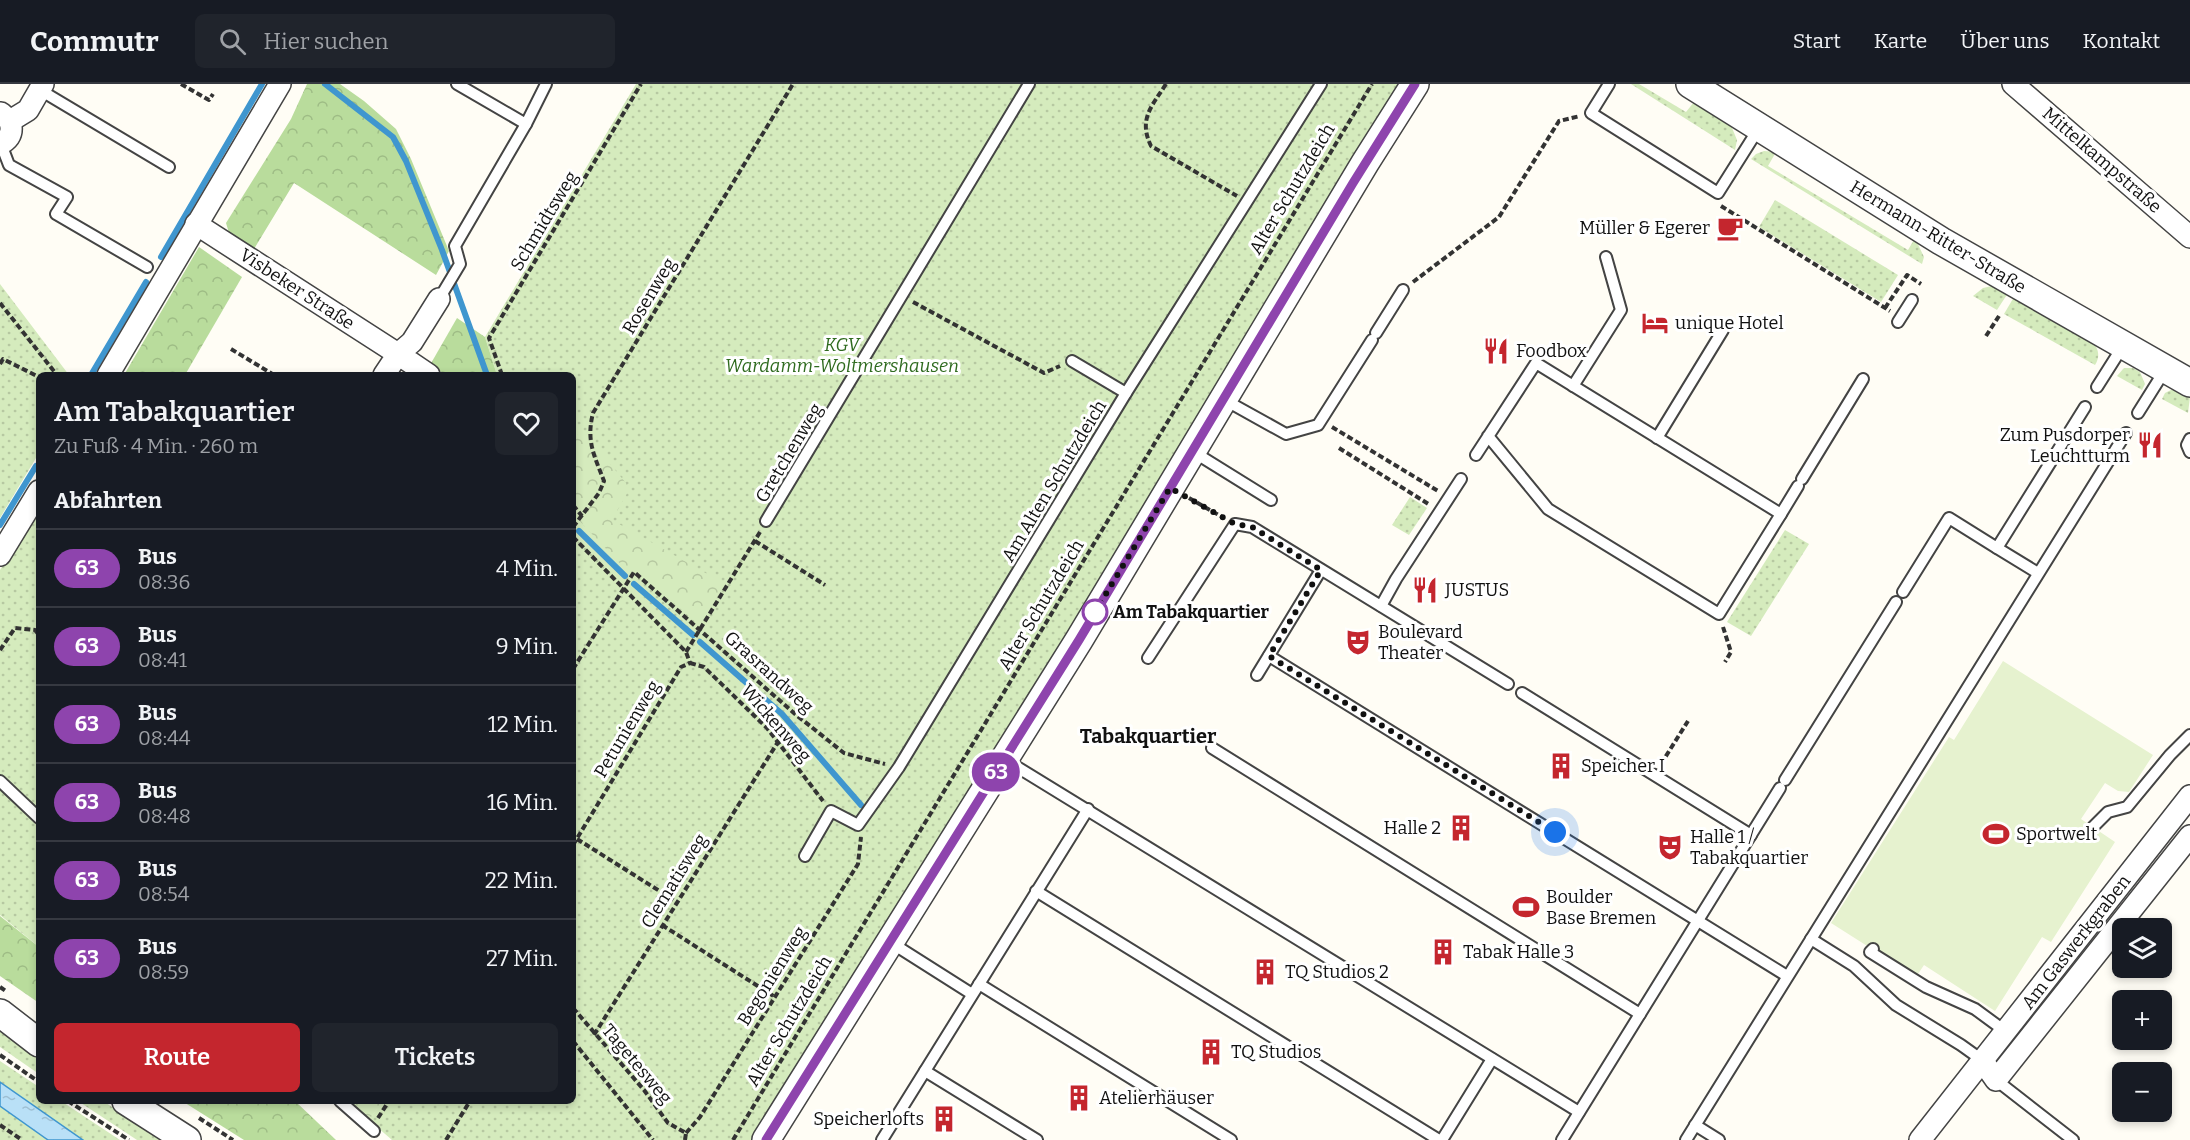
<!DOCTYPE html>
<html lang="de">
<head>
<meta charset="utf-8">
<style>
	:root { --surface:#171b24; --page:#20242c; --text:#f1f3f6; --muted:#9ea1a6; --line:#363941; --accent:#c4262e }
	body { margin:0; font-family:Bitter,serif; background:var(--page); color:var(--text); height:100vh; display:flex; flex-direction:column; font-size:22px; white-space:nowrap }
	* { box-sizing:border-box; margin:0 }
	p { font-size:20px; color:var(--muted) }
	.icon { flex:none; width:33px; height:33px; fill:none; stroke:currentColor; stroke-width:2; stroke-linecap:round; stroke-linejoin:round }
	.map { position:relative; flex:1; overflow:hidden }
	.drawer { position:absolute; left:36px; top:288px; width:540px; height:732px; display:flex; flex-direction:column; background:var(--surface); border-radius:9px; box-shadow:0 3px 9px #0003 }
	.drawer>* { flex:none }
	.badge { padding:0 12px; border-radius:20px; font-size:21px; line-height:39px }
	.tools { position:absolute; left:2112px; top:834px; display:grid; gap:12px }
	.tools a { display:grid; place-items:center; width:60px; height:60px; border-radius:9px; background:var(--surface); box-shadow:0 3px 9px #0003; font-size:30px }
	.you { position:absolute; width:30px; height:30px; margin:-15px; border:4px solid #fff; border-radius:50%; background:#1a73e8; box-shadow:0 0 0 9px #1a73e833 }
	.map>.badge { position:absolute; translate:-50% -50%; box-shadow:0 0 0 3px #fff }
	h2 { padding:0 18px; font-size:22px; line-height:54px }
	.round { display:grid; place-items:center; flex:none; width:63px; height:63px; border-radius:9px; background:var(--page) }
	.overview { display:flex; align-items:center; justify-content:space-between; height:102px; padding:0 18px }
	h1 { font-size:28px; font-weight:600; line-height:45px }
	.action { display:flex; gap:12px; margin-top:auto; padding:12px 18px }
	.action a { flex:1; height:69px; border-radius:9px; background:var(--accent); color:#fff; font-size:24px; font-weight:600; line-height:69px; text-align:center }
	.action a+a { background:var(--page); color:var(--text) }
	ul { padding:0; list-style:none }
	li { display:flex; align-items:center; gap:18px; height:78px; padding:0 18px; border-top:2px solid var(--line) }
	li div { flex:1 }
	li b { display:block; font-size:22px }
	li em { font-style:normal }
	li .badge { min-width:66px; font-weight:700; text-align:center }
	header { display:flex; align-items:center; gap:36px; box-sizing:border-box; height:84px; padding:0 30px; background:var(--surface); border-bottom:2px solid var(--line) }
	header strong { font-size:28px }
	nav { display:flex; gap:33px; margin-inline-start:auto; font-size:21px }
	.search { width:420px; height:54px; background:var(--page); display:flex; align-items:center; gap:15px; box-sizing:border-box; padding:0 21px; border-radius:9px; color:var(--muted); font-size:22px }
	.map>svg:first-child { display:block }
</style>
</head>
<body>
<header>
<strong>Commutr</strong>
<div class="search"><svg class="icon" aria-label="search" viewBox="0 0 24 24"><circle cx="10" cy="10" r="6"/><path d="M15 15l6 6"/></svg>Hier suchen</div>
<nav><a>Start</a><a>Karte</a><a>Über uns</a><a>Kontakt</a></nav>
</header>
<div class="map">
<svg width="2190" height="1056" viewBox="0 0 2190 1056">
	<defs>
		<pattern id="grass-dots" width="8" height="8" patternUnits="userSpaceOnUse" patternTransform="scale(1.5)"><rect width="8" height="8" fill="#d5ebbd"/><path d="M2 2h.1M6 6h.1" fill="none" stroke="#b6c8a1" stroke-width="1.8" stroke-linecap="round"/></pattern>
		<pattern id="forest-crowns" width="20" height="18" patternUnits="userSpaceOnUse" patternTransform="scale(1.5)"><rect width="20" height="18" fill="#b9dc9c"/><path d="M2 6a3 3 0 1 1 6 0M12 15a3 3 0 1 1 6 0" fill="none" stroke="#9ebc85"/></pattern>
		<pattern id="park-crowns" width="20" height="18" patternUnits="userSpaceOnUse" patternTransform="scale(1.5)"><rect width="20" height="18" fill="#d5ebbd"/><path d="M2 6a3 3 0 1 1 6 0M12 15a3 3 0 1 1 6 0" fill="none" stroke="#b6c8a1"/></pattern>
		<pattern id="water-ripples" width="26" height="14" patternUnits="userSpaceOnUse" patternTransform="scale(1.5)"><rect width="26" height="14" fill="#b9e0f7"/><path d="M2 4q2-2 4 0t4 0M15 11q2-2 4 0t4 0" fill="none" stroke="#9ebfd3"/></pattern>
	</defs>
	<rect width="100%" height="100%" fill="#fffdf5"/>
	<g fill="url(#grass-dots)">
		<polygon points="636,0 1401,0 1188,354 756,1056 392,1056 369,1036 382,1017 573,1017 573,291 497,291 485,253"/>
		<polygon points="1631,0 1639,0 1686,28 1694,18 1730,39 1737,56 1735,66"/>
		<polygon points="1764,67 1776,68 1768,82 1908,166 1915,154 1924,173 1922,180 1751,75 1756,70"/>
		<polygon points="1775,116 1898,191 1881,218 1759,143"/>
		<polygon points="0,200 69,291 39,291 39,369 0,434"/>
		<polygon points="1992,202 2008,209 1997,226 1973,212 1983,204"/>
		<path d="M2014,213L2091,256C2098,264 2101,271 2095,281L2004,230Z"/>
		<polygon points="2124,284 2133,284 2140,288 2145,300 2142,306 2117,292"/>
		<polygon points="2173,305 2190,313 2188,329 2162,315 2165,309"/>
		<polygon points="1410,413 1427,424 1409,451 1392,441"/>
		<polygon points="39,422 39,863 0,831 0,486"/>
		<polygon points="1785,446 1809,460 1751,552 1727,538"/>
		<polygon points="0,946 39,975 39,990 0,963"/>
		<polygon points="0,977 39,1003 39,1017 61,1017 120,1056 83,1056 0,998"/>
		<polygon points="78,1017 103,1017 163,1056 137,1056"/>
		<polygon points="0,1022 48,1056 0,1056"/>
	</g>
	<g fill="url(#forest-crowns)">
		<polygon points="307,0 340,0 364,17 396,45 411,75 449,167 436,191 294,99 254,165 229,149 226,139 291,35"/>
		<polygon points="199,163 242,193 185,291 124,291"/>
		<polygon points="457,234 485,253 497,291 446,291 430,281"/>
		<polygon points="0,832 39,863 39,919 0,892"/>
		<polygon points="182,1017 295,1017 336,1056 244,1056"/>
	</g>
	<g fill="url(#park-crowns)">
		<polygon points="580,346 593,359 630,404 612,436 725,500 700,542 634,484 628,488 573,430 573,358"/>
		<polygon points="350,1017 383,1017 369,1036"/>
	</g>
	<polygon fill="#e6f2cf" points="2003,577 2153,671 2129,708 2118,707 2105,699 2081,735 2115,758 2051,858 2042,853 1995,927 1924,881 1916,893 1831,839 1949,653 1954,656"/>
	<polygon fill="url(#water-ripples)" stroke="#3f96cf" stroke-width="1.5" points="0,998 83,1056 48,1056 0,1022"/>
	<g fill="none" stroke-linecap="round" stroke-linejoin="round">
		<g stroke="#3f96cf" stroke-width="6">
			<polyline points="325,0 393,53 406,77 442,166 487,291"/>
			<polyline points="161,173 262,0"/>
			<polyline points="91,291 146,198"/>
			<polyline points="0,441 36,382"/>
			<polyline points="579,447 625,492"/>
			<polyline points="634,500 693,551"/>
			<polyline points="700,558 782,630 861,721"/>
		</g>
		<g stroke="#444" stroke-width="14">
			<g id="service">
				<polyline points="457,0 526,40"/>
				<polyline points="1609,0 1591,29 1718,109 1759,44"/>
				<polyline points="40,6 169,83"/>
				<polyline points="1,60 9,81 67,113 56,130 147,183"/>
				<polyline points="439,215 460,180 455,162 526,40 546,0"/>
				<polyline points="1898,238 1912,216"/>
				<polyline points="1376,249 1403,206"/>
				<polyline points="1072,277 1126,309"/>
				<polyline points="1573,302 1621,226 1606,173"/>
				<polyline points="2097,303 2123,262"/>
				<polyline points="1223,315 1286,350 1318,341 1372,256"/>
				<polyline points="2138,329 2165,286"/>
				<polyline points="1657,354 1723,246"/>
				<polyline points="2190,355 2187,361 2190,368"/>
				<polyline points="1192,367 1271,416"/>
				<polyline points="1476,371 1536,279 1781,430 1719,530 1548,425 1488,352"/>
				<polyline points="1802,395 1863,295"/>
				<polyline points="1781,430 1798,402"/>
				<polyline points="766,437 1029,0"/>
				<polyline points="1997,464 2038,489"/>
				<polyline points="1903,508 1949,434 1997,464 2085,323"/>
				<polyline points="1381,522 1396,495 1461,395"/>
				<polyline points="1269,572 1787,892"/>
				<polyline points="1148,574 1235,440 1252,443 1508,600"/>
				<polyline points="1257,591 1321,486"/>
				<polyline points="1522,609 1751,751"/>
				<polyline points="1212,664 1640,930"/>
				<polyline points="1004,675 1579,1028"/>
				<polyline points="1785,696 1896,518"/>
				<polyline points="0,697 39,734"/>
				<polyline points="2093,743 2108,728 2127,723 2170,671 2190,651"/>
				<polyline points="805,772 831,727 858,741 899,683 1126,309 1321,0"/>
				<polyline points="1036,807 1439,1056"/>
				<polyline points="1811,855 1854,882 1896,921 1961,961 1982,976"/>
				<polyline points="890,858 972,910"/>
				<polyline points="1873,865 1870,868 1926,903 1975,925 2005,947"/>
				<polyline points="979,900 1231,1056"/>
				<polyline points="925,987 1037,1056"/>
				<polyline points="1996,996 2073,1056"/>
				<polyline points="340,1017 374,1047"/>
				<polyline points="1695,1041 1719,1056"/>
				<polyline points="882,1056 1088,725"/>
				<polyline points="1442,1056 1492,975"/>
				<polyline points="1562,1056 1780,704"/>
				<polyline points="1686,1056 2126,349"/>
			</g>
		</g>
		<g stroke="#444" stroke-width="24">
			<g id="minor">
				<polyline points="2013,0 2190,153"/>
				<polyline points="10,37 28,26 43,0"/>
				<path d="M0,60C10,55 13,48 10,37L1,29"/>
				<polyline points="196,140 398,270 384,291"/>
				<polyline points="108,291 280,0"/>
				<polyline points="429,291 398,270 412,258 439,215"/>
				<polyline points="0,471 39,407"/>
				<polyline points="1982,976 1996,996 2190,752"/>
				<polyline points="1920,1056 2190,712"/>
			</g>
		</g>
		<g stroke="#444" stroke-width="30">
			<g id="tertiary">
				<polyline points="1690,0 1941,157 2190,299"/>
				<polyline points="0,929 39,959"/>
				<polyline points="126,1017 187,1056"/>
				<polyline points="766,1056 1079,556 1365,79 1415,0"/>
			</g>
		</g>
		<g stroke="#333" stroke-width="4" stroke-dasharray="6 3" stroke-linecap="butt">
			<polyline points="181,0 209,16 213,10"/>
			<path d="M1166,0C1152,22 1138,35 1151,62L1237,112"/>
			<polyline points="1721,122 1890,227"/>
			<polyline points="1413,198 1499,133 1559,37 1580,32"/>
			<polyline points="913,218 1044,289 1060,282"/>
			<polyline points="0,219 57,291"/>
			<polyline points="1885,224 1907,191 1921,200"/>
			<polyline points="1986,252 1999,232"/>
			<polyline points="231,265 274,291"/>
			<polyline points="0,280 3,275 39,293"/>
			<polyline points="502,291 489,254 641,0"/>
			<polyline points="1332,343 1438,407"/>
			<polyline points="1339,364 1430,421"/>
			<polyline points="1189,414 1224,434"/>
			<polyline points="573,421 582,432"/>
			<path d="M573,443L599,409L604,397C594,371 586,357 593,329L793,0"/>
			<polyline points="573,453 686,568 690,579"/>
			<polyline points="755,457 825,501"/>
			<polyline points="1723,543 1731,568 1725,578"/>
			<polyline points="0,566 15,544 35,546 39,551"/>
			<polyline points="686,568 760,448"/>
			<polyline points="690,579 704,583 767,644 823,717"/>
			<polyline points="573,585 634,488 795,630 844,669 885,680"/>
			<polyline points="1661,680 1688,637"/>
			<polyline points="577,755 677,818"/>
			<polyline points="573,761 681,583 690,579"/>
			<polyline points="662,841 775,913"/>
			<polyline points="0,903 7,908"/>
			<polyline points="573,924 644,1006 668,1039 686,1049"/>
			<polyline points="594,951 778,658"/>
			<polyline points="573,957 653,1056"/>
			<polyline points="0,971 39,998"/>
			<polyline points="68,1017 129,1056"/>
			<polyline points="199,1034 233,1056"/>
			<polyline points="378,1034 389,1017"/>
			<polyline points="0,1041 22,1056"/>
			<polyline points="686,1049 700,1033 858,780 861,753"/>
			<polyline points="446,1056 470,1017"/>
			<polyline points="685,1056 686,1049"/>
			<polyline points="733,1056 1372,0"/>
		</g>
		<use href="#service" stroke="#fff" stroke-width="10"/>
		<use href="#minor" stroke="#fff" stroke-width="21"/>
		<use href="#tertiary" stroke="#fff" stroke-width="27"/>
	</g>
	<g fill="none" stroke-linecap="round" stroke-linejoin="round">
		<g stroke="#fff" stroke-width="14">
			<polyline id="line" points="766,1056 1079,556 1353,99 1415,0"/>
		</g>
		<use href="#line" stroke="#8e44ad" stroke-width="9"/>
		<polyline stroke="#111" stroke-width="6" stroke-dasharray="0 10.8" points="1095,528 1170,404 1235,440 1252,443 1321,486 1269,572 1555,748"/>
	</g>
	<defs>
		<g id="cafe-bare" transform="scale(2.07)"><path d="M-5.5-4.5H6V0H3Q3 3.5 0 3.5H-2.5Q-5.5 3.5-5.5 0ZM3-3.2v2h1.7v-2ZM-6 4.5H4V6H-6Z" fill="#c4262e" stroke="#fff" stroke-width="2.5" paint-order="stroke"/></g>
		<g id="hotel-bare" transform="scale(2.07)"><path d="M-6-4.5h1.5V1H6V5H4.5V3h-9V5H-6ZM-4 0a1.8 1.8 0 1 1 3.6 0ZM.5 0V-2.5h3Q6-2.5 6 0Z" fill="#c4262e" stroke="#fff" stroke-width="2.5" paint-order="stroke"/></g>
		<g id="restaurant-bare" transform="scale(2.07)"><path d="M-5-6h1v4h1v-4h1v4h1v-4h1v5L-1.5 .5V6h-2V.5L-5-1ZM5-6V6H3V1.5H1.5Q1.5-4 5-6Z" fill="#c4262e" stroke="#fff" stroke-width="2.5" paint-order="stroke"/></g>
		<g id="theatre-bare" transform="scale(2.07)"><path d="M-5-5.5Q0-4 5-5.5V0Q5 5 0 6Q-5 5-5 0ZM-3.3-2.5H-1v1.5H-3.3ZM1-2.5H3.3v1.5H1ZM-2.8 1Q0 5.5 2.8 1Z" fill="#c4262e" stroke="#fff" stroke-width="2.5" paint-order="stroke"/></g>
		<g id="building-bare" transform="scale(2.07)"><path d="M-4-6H4V6H1V3H-1V6H-4ZM-2.5-4.3h1.7v1.8h-1.7ZM.8-4.3h1.7v1.8H.8ZM-2.5-1h1.7V.8h-1.7ZM.8-1h1.7V.8H.8Z" fill="#c4262e" stroke="#fff" stroke-width="2.5" paint-order="stroke"/></g>
		<g id="stadium-bare" transform="scale(2.07)"><path d="M0-5a6.5 5 0 1 0 0 10a6.5 5 0 1 0 0-10ZM-3.5-1.8h7v3.6h-7Z" fill="#c4262e" stroke="#fff" stroke-width="2.5" paint-order="stroke"/></g>
	</defs>
	<g fill-rule="evenodd">
		<use href="#cafe-bare" x="1730" y="144"/>
		<use href="#hotel-bare" x="1655" y="239"/>
		<use href="#restaurant-bare" x="1496" y="267"/>
		<use href="#restaurant-bare" x="2150" y="361"/>
		<use href="#restaurant-bare" x="1425" y="506"/>
		<use href="#theatre-bare" x="1358" y="558"/>
		<use href="#building-bare" x="1561" y="682"/>
		<use href="#building-bare" x="1461" y="744"/>
		<use href="#stadium-bare" x="1996" y="750"/>
		<use href="#theatre-bare" x="1670" y="763"/>
		<use href="#stadium-bare" x="1526" y="823"/>
		<use href="#building-bare" x="1443" y="868"/>
		<use href="#building-bare" x="1265" y="888"/>
		<use href="#building-bare" x="1211" y="968"/>
		<use href="#building-bare" x="1079" y="1014"/>
		<use href="#building-bare" x="944" y="1035"/>
	</g>
	<circle fill="#fff" stroke="#8e44ad" stroke-width="3" cx="1095" cy="528" r="12"/>
	<g text-anchor="middle" dominant-baseline="central" stroke-width="6" stroke-linejoin="round" paint-order="stroke">
		<g font-size="18" fill="#111" stroke="#fff">
			<text transform="translate(2102 76) rotate(41)">Mittelkampstraße</text>
			<text transform="translate(1292 105) rotate(-59)">Alter Schutzdeich</text>
			<text transform="translate(544 137) rotate(-59)">Schmidtsweg</text>
			<text transform="translate(1938 153) rotate(31)">Hermann-Ritter-Straße</text>
			<text transform="translate(297 205) rotate(33)">Visbeker Straße</text>
			<text transform="translate(649 212) rotate(-59)">Rosenweg</text>
			<text transform="translate(789 369) rotate(-59)">Gretchenweg</text>
			<text transform="translate(1054 397) rotate(-59)">Am Alten Schutzdeich</text>
			<text transform="translate(1041 521) rotate(-59)">Alter Schutzdeich</text>
			<text transform="translate(769 588) rotate(42)">Grasrandweg</text>
			<text transform="translate(776 639) rotate(49)">Wickenweg</text>
			<text transform="translate(627 645) rotate(-59)">Petunienweg</text>
			<text transform="translate(674 797) rotate(-58)">Clematisweg</text>
			<text transform="translate(2076 858) rotate(-52)">Am Gaswerkgraben</text>
			<text transform="translate(772 892) rotate(-58)">Begonienweg</text>
			<text transform="translate(789 937) rotate(-59)">Alter Schutzdeich</text>
			<text transform="translate(637 980) rotate(50)">Tagetesweg</text>
		</g>
		<g font-size="18" fill="#111" stroke="#fff" text-anchor="start">
			<text x="1710" y="144" text-anchor="end">Müller &amp; Egerer</text>
			<text x="1675" y="239">unique Hotel</text>
			<text x="1516" y="267">Foodbox</text>
			<text x="2130" y="351" text-anchor="end">Zum Pusdorper<tspan x="2130" dy="21">Leuchtturm</tspan></text>
			<text x="1445" y="506">JUSTUS</text>
			<text x="1378" y="548">Boulevard<tspan x="1378" dy="21">Theater</tspan></text>
			<text x="1581" y="682">Speicher I</text>
			<text x="1441" y="744" text-anchor="end">Halle 2</text>
			<text x="2016" y="750">Sportwelt</text>
			<text x="1690" y="753">Halle 1 /<tspan x="1690" dy="21">Tabakquartier</tspan></text>
			<text x="1546" y="813">Boulder<tspan x="1546" dy="21">Base Bremen</tspan></text>
			<text x="1463" y="868">Tabak Halle 3</text>
			<text x="1285" y="888">TQ Studios 2</text>
			<text x="1231" y="968">TQ Studios</text>
			<text x="1099" y="1014">Atelierhäuser</text>
			<text x="924" y="1035" text-anchor="end">Speicherlofts</text>
		</g>
		<g font-size="18" font-style="italic" fill="#2f6b1f" stroke="#fff">
			<text x="842" y="261">KGV<tspan x="842" dy="21">Wardamm-Woltmershausen</tspan></text>
		</g>
		<g font-size="18" font-weight="bold" fill="#111" stroke="#fff" text-anchor="start">
			<text x="1113" y="528">Am Tabakquartier</text>
		</g>
		<g font-size="20" font-weight="bold" fill="#111" stroke="#fff">
			<text x="1148" y="652">Tabakquartier</text>
		</g>
	</g>
</svg>
<div class="tools">
<a><svg class="icon" aria-label="layers" viewBox="0 0 24 24"><path d="M12 4l9 5-9 5-9-5zM3 14l9 5 9-5"/></svg></a>
<a>+</a>
<a>−</a>
</div>
<div class="you" style="left:1555px;top:748px"></div>
<b class="badge" style="left:996px;top:688px;background:#8e44ad;color:#fff">63</b>
<section class="drawer">
<div class="overview"><div><h1>Am Tabakquartier</h1><p>Zu Fuß · 4 Min. · 260 m</p></div><a class="round"><svg class="icon" aria-label="heart" viewBox="0 0 24 24"><path d="M12 20l-8-8c-3-5 5-10 8-4 3-6 11-1 8 4z"/></svg></a></div>
<h2>Abfahrten</h2>
<ul>
<li><span class="badge" style="background:#8e44ad;color:#fff">63</span><div><b>Bus</b><p>08:36</p></div><em>4 Min.</em></li>
<li><span class="badge" style="background:#8e44ad;color:#fff">63</span><div><b>Bus</b><p>08:41</p></div><em>9 Min.</em></li>
<li><span class="badge" style="background:#8e44ad;color:#fff">63</span><div><b>Bus</b><p>08:44</p></div><em>12 Min.</em></li>
<li><span class="badge" style="background:#8e44ad;color:#fff">63</span><div><b>Bus</b><p>08:48</p></div><em>16 Min.</em></li>
<li><span class="badge" style="background:#8e44ad;color:#fff">63</span><div><b>Bus</b><p>08:54</p></div><em>22 Min.</em></li>
<li><span class="badge" style="background:#8e44ad;color:#fff">63</span><div><b>Bus</b><p>08:59</p></div><em>27 Min.</em></li>
</ul>
<div class="action"><a>Route</a><a>Tickets</a></div>
</section>
</div>
</body>
</html>
